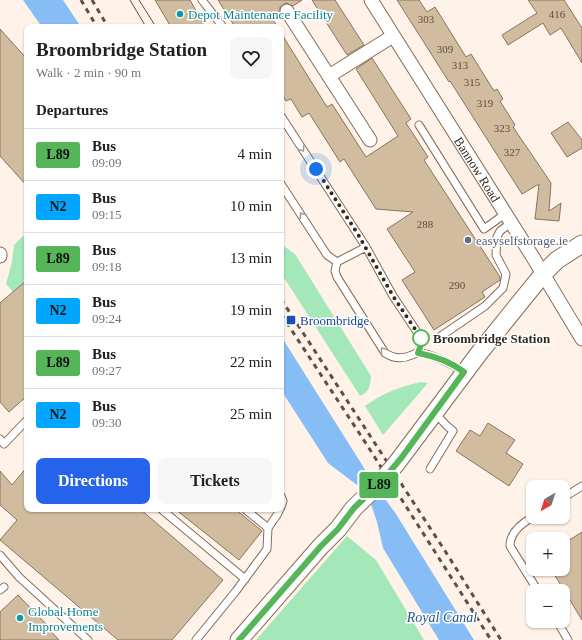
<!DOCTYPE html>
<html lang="en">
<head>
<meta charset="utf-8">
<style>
	:root { --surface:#fff; --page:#f6f6f6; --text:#202124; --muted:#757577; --line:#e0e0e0; --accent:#2563eb }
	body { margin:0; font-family:"Times New Roman",serif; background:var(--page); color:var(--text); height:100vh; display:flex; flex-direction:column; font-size:15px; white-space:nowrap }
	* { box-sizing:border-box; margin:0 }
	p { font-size:13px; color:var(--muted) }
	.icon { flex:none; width:22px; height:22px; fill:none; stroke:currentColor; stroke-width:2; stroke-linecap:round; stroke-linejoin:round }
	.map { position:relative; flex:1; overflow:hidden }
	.sheet { position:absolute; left:24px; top:24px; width:260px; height:488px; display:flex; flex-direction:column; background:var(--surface); border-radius:8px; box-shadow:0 1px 3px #0004 }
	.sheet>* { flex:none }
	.badge { padding:0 8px; border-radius:3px; font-size:14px; line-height:26px }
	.needle { width:26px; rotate:219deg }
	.buttons { position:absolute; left:526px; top:480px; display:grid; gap:8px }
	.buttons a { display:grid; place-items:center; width:44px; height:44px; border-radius:8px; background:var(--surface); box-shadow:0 1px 3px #0004; font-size:20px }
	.you { position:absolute; width:20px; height:20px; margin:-10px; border:3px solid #fff; border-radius:50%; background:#1a73e8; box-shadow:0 0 0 6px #1a73e833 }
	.map>.badge { position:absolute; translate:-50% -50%; box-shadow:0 0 0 2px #fff }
	h2 { padding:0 12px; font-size:15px; line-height:36px }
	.round { display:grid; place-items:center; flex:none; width:42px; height:42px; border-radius:8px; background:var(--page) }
	.overview { display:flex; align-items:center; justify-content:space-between; height:68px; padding:0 12px }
	h1 { font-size:19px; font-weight:700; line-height:30px }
	.primary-button { display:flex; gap:8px; margin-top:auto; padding:8px 12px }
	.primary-button a { flex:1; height:46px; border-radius:8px; background:var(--accent); color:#fff; font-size:16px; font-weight:700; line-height:46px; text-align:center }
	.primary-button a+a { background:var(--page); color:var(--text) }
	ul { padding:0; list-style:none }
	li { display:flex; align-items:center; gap:12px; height:52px; padding:0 12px; border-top:1px solid var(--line) }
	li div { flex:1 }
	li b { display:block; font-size:15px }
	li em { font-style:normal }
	li .badge { min-width:44px; font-weight:700; text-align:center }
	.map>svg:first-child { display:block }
</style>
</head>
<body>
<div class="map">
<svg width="582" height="640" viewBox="0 0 582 640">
	<rect width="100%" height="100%" fill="#fff3e9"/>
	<g fill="#a4e8ba">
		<polygon points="23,236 27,241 27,281 13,292 6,284 12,262 14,245"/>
		<path d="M281,244L295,254L371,376C370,387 370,391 360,396L281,273Z"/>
		<path d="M421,382L428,383L383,435L365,406C381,394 401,386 421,382Z"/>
		<polygon points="347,536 376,560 424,640 256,640"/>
	</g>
	<g fill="#87bdf5">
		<polygon points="23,0 63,0 81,27 42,27"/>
		<polygon points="281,336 371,479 396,514 474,640 439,640 383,548 377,522 371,504 357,485 328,463 281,390"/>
	</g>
	<g fill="#d1bca0" stroke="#88745a">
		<polygon points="155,0 190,0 205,27 171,27"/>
		<polygon points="218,0 302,0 293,6 286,3 280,7 280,14 272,19 278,27 235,27"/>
		<polygon points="312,0 335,0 364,45 347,55"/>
		<polygon points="397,0 419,0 427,12 435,7 466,57 471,54 494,91 497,89 503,99 500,101 515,125 513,127 551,183 549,211 561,203 559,221 535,219 539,184 522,194 450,81 449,82"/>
		<polygon points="528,0 564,0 582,28 582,63 561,28 550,35 543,23 508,45 502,35 537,13"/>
		<polygon points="0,29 27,59 27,186 0,156"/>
		<polygon points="281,33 327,107 332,104 366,157 398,136 356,69 372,58 411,119 406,123 428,157 424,160 500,277 500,280 482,292 485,297 434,330 402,280 415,272 387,229 413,212 376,209 344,159 340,162 309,113 302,117 291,99 286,101 281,93"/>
		<polygon points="568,122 582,140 582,148 567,157 551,133"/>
		<polygon points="27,280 27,396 9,412 0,402 0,303"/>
		<polygon points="488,423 515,440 506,453 523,464 509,486 456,451 470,430 480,436"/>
		<polygon points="27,467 27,509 140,509 223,580 172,640 118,640 0,540 17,520 0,505 0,471 12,485"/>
		<polygon points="175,509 235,509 262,531 239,560"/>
		<polygon points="582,532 582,620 551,569 563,569 563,544"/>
		<polygon points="18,595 47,625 46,626 59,640 0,640 0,612"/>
	</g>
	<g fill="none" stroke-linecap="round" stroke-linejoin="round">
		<g stroke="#866c57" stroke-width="9">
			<g id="service">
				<polyline points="202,0 223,27"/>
				<polyline points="281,116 366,247"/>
				<polyline points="419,125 484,229 505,214"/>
				<polyline points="281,184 327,255 337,262"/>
				<polyline points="441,336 485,306 503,288 506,274 496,255 497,237 500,231 511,223"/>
				<path d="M418,353L422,342L421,338L393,296L366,247L337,262L335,271L337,277L385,353C394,359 403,359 412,355C414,354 416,353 418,353C428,352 456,366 464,372"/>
				<polyline points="0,439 4,444 27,420"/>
				<polyline points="430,469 453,431 447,426 435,413"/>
				<polyline points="281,496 283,501 281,507"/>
				<polyline points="563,498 582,486"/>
				<polyline points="161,509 245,579"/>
				<path d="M533,517C522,523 510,532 510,546L538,591"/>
				<polyline points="268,528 277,515 280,509"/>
				<polyline points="0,555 19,577 88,640"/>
				<polyline points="0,590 4,587"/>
				<polyline points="557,621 568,640"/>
				<polyline points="196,640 236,591 267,549 268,528 245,509"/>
			</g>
		</g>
		<g stroke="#866c57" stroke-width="15">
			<g id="minor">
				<path id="s1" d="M371,0L534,259L582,339"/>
				<polyline points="287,11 370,140"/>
				<polyline points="329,76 393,36"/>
				<polyline points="0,254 0,256"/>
			</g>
		</g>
		<g stroke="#866c57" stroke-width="19">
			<g id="tertiary">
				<polyline points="396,464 480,352 543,274 557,260 582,244"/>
				<polyline points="239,640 321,546 338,529 354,508 378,485"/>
			</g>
		</g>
		<use href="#service" stroke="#fff" stroke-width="7"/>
		<use href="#minor" stroke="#fff" stroke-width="13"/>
		<use href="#tertiary" stroke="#fff" stroke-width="17"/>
		<g stroke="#5c5148" stroke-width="1">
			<polyline points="130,0 146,27"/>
			<polyline points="139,0 156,27"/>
		</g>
		<g stroke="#5c5148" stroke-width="3" stroke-dasharray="5 5" stroke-linecap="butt">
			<polyline points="81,0 97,27"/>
			<polyline points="92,0 108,27"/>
			<polyline points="281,299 447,554 501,640"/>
			<polyline points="281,314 367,445 491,640"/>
		</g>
		<g stroke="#866c57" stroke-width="19" stroke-linecap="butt">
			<polyline id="tertiary-bridge" points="378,485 396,464"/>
		</g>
		<use href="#tertiary-bridge" stroke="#fff" stroke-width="17"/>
	</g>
	<defs><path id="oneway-chevron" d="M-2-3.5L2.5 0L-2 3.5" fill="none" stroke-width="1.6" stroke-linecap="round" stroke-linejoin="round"/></defs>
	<g stroke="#a49f9b">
		<use href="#oneway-chevron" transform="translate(302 149) rotate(57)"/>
		<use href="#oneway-chevron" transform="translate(302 215) rotate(-123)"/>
		<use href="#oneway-chevron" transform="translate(383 350) rotate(-127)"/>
	</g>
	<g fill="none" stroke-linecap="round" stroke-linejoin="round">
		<g stroke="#fff" stroke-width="9">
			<path id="line" d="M239,640L321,546L338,529L354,508L378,485L387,475L402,457L464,372C451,362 434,356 418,353L422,342L421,338"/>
		</g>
		<use href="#line" stroke="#56b559" stroke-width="6"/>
		<polyline stroke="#342920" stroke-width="4" stroke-dasharray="0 7.2" points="316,169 359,236 393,296 421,338"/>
	</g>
	<g fill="#0f9aa8" stroke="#fff" stroke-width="1.5">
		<circle cx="180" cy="14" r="4"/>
		<circle cx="20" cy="618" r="4"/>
	</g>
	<circle fill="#5c6f8a" stroke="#fff" stroke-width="1.5" cx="468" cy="240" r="4"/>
	<rect fill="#1a4fb4" stroke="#fff" stroke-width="1.5" x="286" y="315" width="10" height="10" rx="2"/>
	<circle fill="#fff" stroke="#56b559" stroke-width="2" cx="421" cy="338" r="8"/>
	<g text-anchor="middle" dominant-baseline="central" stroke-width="3" stroke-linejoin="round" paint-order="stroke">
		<g font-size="11" fill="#5b4e40">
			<text x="557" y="14">416</text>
			<text x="426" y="19">303</text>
			<text x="445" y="49">309</text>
			<text x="460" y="65">313</text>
			<text x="472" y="82">315</text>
			<text x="485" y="103">319</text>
			<text x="502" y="128">323</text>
			<text x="512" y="152">327</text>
			<text x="425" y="224">288</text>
			<text x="457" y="285">290</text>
		</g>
		<g font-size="13" fill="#0d838f" stroke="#fff" text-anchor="start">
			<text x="188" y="14">Depot Maintenance Facility</text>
			<text x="28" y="611">Global Home<tspan x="28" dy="15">Improvements</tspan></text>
		</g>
		<g font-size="13" fill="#342920" stroke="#fff">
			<text stroke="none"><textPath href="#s1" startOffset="200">Bannow Road</textPath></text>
		</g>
		<g font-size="13" fill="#4e5e75" stroke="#fff" text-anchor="start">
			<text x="476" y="240">easyselfstorage.ie</text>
		</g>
		<g font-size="13" fill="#164399" stroke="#fff" text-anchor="start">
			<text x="300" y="320">Broombridge</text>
		</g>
		<g font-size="13" font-weight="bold" fill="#342920" stroke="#fff" text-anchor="start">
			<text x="433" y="338">Broombridge Station</text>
		</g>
		<g font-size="14" font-style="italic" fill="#1f578b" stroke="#fff">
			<text x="442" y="617">Royal Canal</text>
		</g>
	</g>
</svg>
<div class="buttons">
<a><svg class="needle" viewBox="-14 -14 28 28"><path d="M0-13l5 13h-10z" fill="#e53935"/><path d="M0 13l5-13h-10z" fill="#757577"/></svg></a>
<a>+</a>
<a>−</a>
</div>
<div class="you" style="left:316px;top:169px"></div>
<b class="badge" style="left:379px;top:485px;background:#56b559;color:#111">L89</b>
<section class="sheet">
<div class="overview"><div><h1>Broombridge Station</h1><p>Walk · 2 min · 90 m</p></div><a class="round"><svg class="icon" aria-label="heart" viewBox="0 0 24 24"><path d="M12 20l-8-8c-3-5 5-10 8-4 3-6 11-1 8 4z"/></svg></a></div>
<h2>Departures</h2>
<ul>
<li><span class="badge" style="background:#56b559;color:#111">L89</span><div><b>Bus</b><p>09:09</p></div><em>4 min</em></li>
<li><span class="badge" style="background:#00a6ff;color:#111">N2</span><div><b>Bus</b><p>09:15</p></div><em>10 min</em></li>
<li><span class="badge" style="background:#56b559;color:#111">L89</span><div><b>Bus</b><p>09:18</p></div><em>13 min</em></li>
<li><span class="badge" style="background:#00a6ff;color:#111">N2</span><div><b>Bus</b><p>09:24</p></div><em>19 min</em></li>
<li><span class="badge" style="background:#56b559;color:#111">L89</span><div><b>Bus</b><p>09:27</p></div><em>22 min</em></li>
<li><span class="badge" style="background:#00a6ff;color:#111">N2</span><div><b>Bus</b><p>09:30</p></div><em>25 min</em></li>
</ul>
<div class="primary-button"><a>Directions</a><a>Tickets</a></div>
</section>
</div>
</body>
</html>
